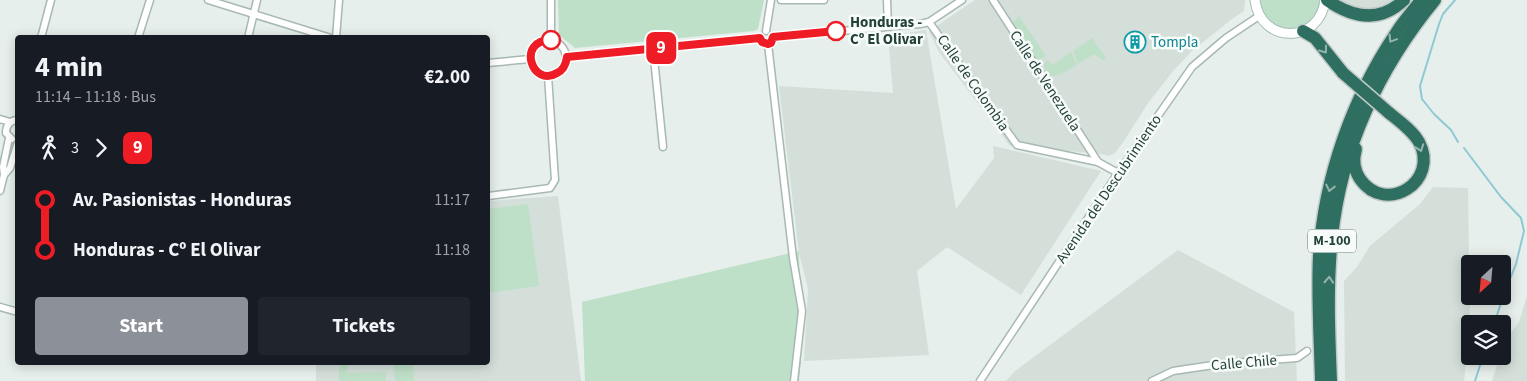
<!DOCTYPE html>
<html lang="en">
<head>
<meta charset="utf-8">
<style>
	:root { --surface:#171b24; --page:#20242c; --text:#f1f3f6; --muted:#9ea1a6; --accent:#8c9099 }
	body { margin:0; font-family:"Source Sans 3",sans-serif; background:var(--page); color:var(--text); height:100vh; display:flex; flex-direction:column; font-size:19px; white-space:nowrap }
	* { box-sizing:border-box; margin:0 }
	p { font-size:16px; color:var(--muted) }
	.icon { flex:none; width:28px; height:28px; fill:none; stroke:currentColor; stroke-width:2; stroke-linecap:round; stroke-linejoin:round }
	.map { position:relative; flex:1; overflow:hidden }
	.side { position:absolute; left:15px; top:35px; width:475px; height:330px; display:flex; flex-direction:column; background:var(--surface); border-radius:5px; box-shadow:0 2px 12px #0003 }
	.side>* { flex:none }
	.badge { padding:0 10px; border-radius:8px; font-size:18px; line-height:32px }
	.needle { width:32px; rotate:206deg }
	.controls { position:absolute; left:1461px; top:255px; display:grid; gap:10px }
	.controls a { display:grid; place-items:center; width:50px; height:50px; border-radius:5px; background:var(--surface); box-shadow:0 2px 12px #0003; font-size:25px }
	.map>.badge { position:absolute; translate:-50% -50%; box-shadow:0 0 0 2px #fff }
	.legs { display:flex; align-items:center; gap:8px; height:55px; padding:0 20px; font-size:16px }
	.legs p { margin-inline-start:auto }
	.summary { display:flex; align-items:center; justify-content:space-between; height:85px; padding:0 20px }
	h1 { font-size:28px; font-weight:700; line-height:38px }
	.button { display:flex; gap:10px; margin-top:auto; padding:10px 20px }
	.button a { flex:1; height:58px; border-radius:5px; background:var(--accent); color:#fff; font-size:20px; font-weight:700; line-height:58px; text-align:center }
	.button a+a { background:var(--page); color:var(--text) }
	ul { padding:0 20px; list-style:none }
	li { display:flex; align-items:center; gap:18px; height:50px; font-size:19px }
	li i { display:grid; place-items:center; width:8px; height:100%; margin:0 6px; background:currentColor }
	li i::after { content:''; width:12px; height:12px; margin:-6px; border:4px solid; border-radius:50%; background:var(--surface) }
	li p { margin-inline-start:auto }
	li:first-child i { background:linear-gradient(#0000 50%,currentColor 0) }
	li:last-child i { background:linear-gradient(currentColor 50%,#0000 0) }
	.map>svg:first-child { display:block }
</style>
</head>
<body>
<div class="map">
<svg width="1527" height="381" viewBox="0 0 1527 381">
	<rect width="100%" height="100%" fill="#e6efeb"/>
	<g fill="#d4dfda">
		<polygon points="975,0 1245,0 1244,11 1232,19 1192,51 1174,70 1148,103 1124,141 1115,153 1109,156 1102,154 1010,146 939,52 929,31"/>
		<polygon points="1327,0 1404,0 1382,14"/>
		<polygon points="926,30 956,209 994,158 993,146 1101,171 1021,295 947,247 917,271 929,355 804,361 808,289 799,253 779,86 893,93 888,36"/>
		<polygon points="1433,187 1468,188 1470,327 1464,381 1345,381 1344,281 1357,267 1370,246 1420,204"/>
		<polygon points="558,196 581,381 316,381 316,363 488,362 488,201"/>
		<polygon points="1178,250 1294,312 1297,381 1006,381 1015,371"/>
		<polygon points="1527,296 1527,381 1492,381 1500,356 1502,356 1505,341 1519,322"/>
	</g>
	<g fill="#bfe0c8">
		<polygon points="558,0 764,0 758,29 754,31 575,48 559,35"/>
		<polygon points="1258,0 1320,0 1317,12 1311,21 1307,24 1292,30 1282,29 1264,18"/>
		<polygon points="1019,16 1046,56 1041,59 1037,59 1013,22"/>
		<polygon points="1092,38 1106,58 1103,60 1094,54 1078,64 1073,51"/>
		<path d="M1071,52L1077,65C1067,71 1043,87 1044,63L1048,60L1052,65Z"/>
		<polygon points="528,204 539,286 488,293 488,209"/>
		<polygon points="799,251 801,361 799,381 585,381 582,302"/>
		<polygon points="341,363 349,363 346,373 386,372 386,381 347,381 346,378 346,381 339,381 339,370"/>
		<polygon points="394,363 413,363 414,381 395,381"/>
	</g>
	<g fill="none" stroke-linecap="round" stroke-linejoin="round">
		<g stroke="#8ec9d4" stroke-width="2">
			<polyline points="1455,0 1443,14 1439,24 1420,86 1422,99 1434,114 1451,130 1458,142"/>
			<polyline points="1464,148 1501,197 1521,218 1524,231 1516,264 1504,294 1494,324"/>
			<polyline points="1475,381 1483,356"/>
		</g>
		<g stroke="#a8b8b2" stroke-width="9">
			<g id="street">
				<polyline points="208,0 331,38"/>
				<polyline points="551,0 551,40"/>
				<polyline points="781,0 824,0"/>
				<polyline points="887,0 888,26"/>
				<polyline points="993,0 1098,162"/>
				<polyline points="929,22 1017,145 1098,162 1118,173"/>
				<polyline points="766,31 771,0"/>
				<polyline points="773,37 920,24 929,22 962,0"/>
				<polyline points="41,38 51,0"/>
				<polyline points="138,38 150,0"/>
				<polyline points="248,38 257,0"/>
				<polyline points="336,38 339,0"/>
				<circle cx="548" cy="58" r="18"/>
				<polyline points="768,44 793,258 802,311 794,381"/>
				<polyline points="653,48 663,147"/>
				<polyline points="567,57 760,38"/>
				<polyline points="488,63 530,59"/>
				<polyline points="0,119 10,122"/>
				<path d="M12,139L6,133C6,125 10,120 18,120"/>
				<polyline points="4,175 3,167 9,138"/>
				<polyline points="0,191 4,175 10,168 18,142"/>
				<polyline points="488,196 550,188 555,180 548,76"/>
				<polyline points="0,307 18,312"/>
				<polyline points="980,381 1118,173 1192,67 1226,38 1259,16"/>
				<polyline points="1152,381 1173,371 1220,364 1297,358 1307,351"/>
			</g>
		</g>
		<g stroke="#a4bbb3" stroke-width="11">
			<path id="secondary" d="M1255,0C1260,44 1320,45 1325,0"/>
		</g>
		<g stroke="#c2cac8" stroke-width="15">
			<g id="highway">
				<path d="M1327,0C1353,18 1380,23 1404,0"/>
				<polyline points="1303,31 1315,38 1343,73"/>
				<path d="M1356,149C1353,159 1354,170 1360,179C1386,216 1440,181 1419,142C1412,130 1399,121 1388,112"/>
				<path d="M1321,381C1320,340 1317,298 1319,256C1324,178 1352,98 1396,33C1403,21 1413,11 1421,0"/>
				<path d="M1331,381C1329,333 1327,285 1332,237C1341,149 1379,68 1435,0"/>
			</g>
		</g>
		<use href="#street" stroke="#fff" stroke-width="6"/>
		<use href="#secondary" stroke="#fff" stroke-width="9"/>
		<use href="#highway" stroke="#2f6f62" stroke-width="12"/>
		<g stroke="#c2cac8" stroke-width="15" stroke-linecap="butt">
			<polyline id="highway-bridge" points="1343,73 1388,112"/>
		</g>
		<use href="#highway-bridge" stroke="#2f6f62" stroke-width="12"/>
	</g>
	<defs><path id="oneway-chevron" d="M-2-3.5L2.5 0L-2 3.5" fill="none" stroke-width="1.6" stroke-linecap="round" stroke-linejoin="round" transform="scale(1.25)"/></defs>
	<g stroke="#93b5ae">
		<use href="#oneway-chevron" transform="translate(1392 39) rotate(121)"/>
		<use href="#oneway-chevron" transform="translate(1324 50) rotate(54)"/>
		<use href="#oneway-chevron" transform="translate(1420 148) rotate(70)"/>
		<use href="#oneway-chevron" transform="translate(1330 188) rotate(103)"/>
		<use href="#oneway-chevron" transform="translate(1329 280) rotate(-87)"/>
	</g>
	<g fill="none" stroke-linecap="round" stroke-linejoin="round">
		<g stroke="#fff" stroke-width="11">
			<path id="line-1" d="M551,40C516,40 532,88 557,73C564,70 566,64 567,57L760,38L762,42L768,44L771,43L773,37L836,31"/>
		</g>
		<use href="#line-1" stroke="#ee1c25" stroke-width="8"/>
	</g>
	<defs>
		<g id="building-ring" transform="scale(1.125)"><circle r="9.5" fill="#f7fbf9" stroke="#0f9aa8" stroke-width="1.5"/><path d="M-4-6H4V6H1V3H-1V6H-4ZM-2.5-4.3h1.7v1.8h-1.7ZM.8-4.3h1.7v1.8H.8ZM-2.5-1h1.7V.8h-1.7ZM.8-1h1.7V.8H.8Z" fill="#0f9aa8"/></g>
	</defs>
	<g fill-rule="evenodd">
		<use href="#building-ring" x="1135" y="42"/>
	</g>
	<g fill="#fff" stroke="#ee1c25" stroke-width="2.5">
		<circle cx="836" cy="31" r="9"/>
		<circle cx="551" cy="40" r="9"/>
	</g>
	<g text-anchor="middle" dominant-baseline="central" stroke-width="5" stroke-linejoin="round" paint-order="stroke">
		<rect fill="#f7fbf9" stroke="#637a73" stroke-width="1" x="1308" y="229.5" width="48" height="23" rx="4"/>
		<g font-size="14" font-weight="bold" fill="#24423a">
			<text x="1332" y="241">M-100</text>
		</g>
		<g font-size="15" font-weight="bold" fill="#24423a" stroke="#f7fbf9" text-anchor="start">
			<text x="850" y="22">Honduras -<tspan x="850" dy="17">Cº El Olivar</tspan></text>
		</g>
		<g font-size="15" fill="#0d838f" stroke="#f7fbf9" text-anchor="start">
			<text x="1151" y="42">Tompla</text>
		</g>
		<g font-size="15" fill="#24423a" stroke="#f7fbf9">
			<text transform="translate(1045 81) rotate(57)">Calle de Venezuela</text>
			<text transform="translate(973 83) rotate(55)">Calle de Colombia</text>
			<text transform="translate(1109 189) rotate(-56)">Avenida del Descubrimiento</text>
			<text transform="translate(1244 363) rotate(-5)">Calle Chile</text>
		</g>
	</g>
</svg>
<div class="controls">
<a><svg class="needle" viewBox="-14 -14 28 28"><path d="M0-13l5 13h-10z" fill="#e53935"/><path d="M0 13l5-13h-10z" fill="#9ea1a6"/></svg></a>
<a><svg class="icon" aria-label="layers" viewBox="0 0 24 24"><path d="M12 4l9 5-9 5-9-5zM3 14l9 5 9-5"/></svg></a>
</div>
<b class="badge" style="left:661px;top:48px;background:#ee1c25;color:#fff">9</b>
<section class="side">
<div class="summary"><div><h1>4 min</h1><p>11:14 – 11:18 · Bus</p></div><b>€2.00</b></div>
<div class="legs"><svg class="icon" aria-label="walk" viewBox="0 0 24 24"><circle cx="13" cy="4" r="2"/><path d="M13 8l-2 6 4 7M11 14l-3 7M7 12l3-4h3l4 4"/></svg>3<svg class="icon" aria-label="forward" viewBox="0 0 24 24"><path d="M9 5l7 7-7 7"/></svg><b class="badge" style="background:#ee1c25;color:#fff">9</b></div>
<ul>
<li><i style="color:#ee1c25"></i><b>Av. Pasionistas - Honduras</b><p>11:17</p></li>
<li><i style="color:#ee1c25"></i><b>Honduras - Cº El Olivar</b><p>11:18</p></li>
</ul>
<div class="button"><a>Start</a><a>Tickets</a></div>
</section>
</div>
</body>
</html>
